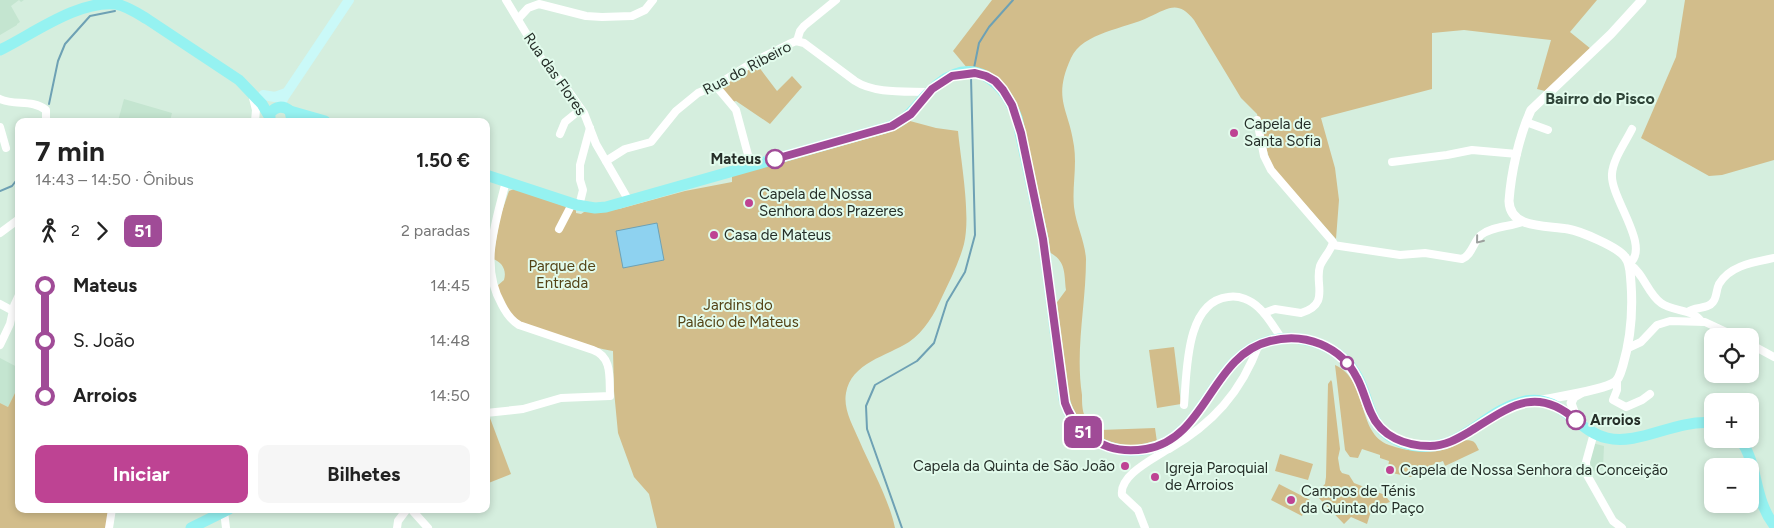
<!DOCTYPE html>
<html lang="pt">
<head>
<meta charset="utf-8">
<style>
	:root { --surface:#fff; --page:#f6f6f6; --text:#222; --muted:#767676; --accent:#be4393 }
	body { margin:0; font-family:Figtree,sans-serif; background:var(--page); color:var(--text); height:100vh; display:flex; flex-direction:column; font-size:19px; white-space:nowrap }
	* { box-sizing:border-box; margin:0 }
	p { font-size:16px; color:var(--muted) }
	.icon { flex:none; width:28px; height:28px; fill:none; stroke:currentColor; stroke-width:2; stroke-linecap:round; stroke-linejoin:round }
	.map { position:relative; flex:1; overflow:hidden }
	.panel { position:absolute; left:15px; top:118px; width:475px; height:395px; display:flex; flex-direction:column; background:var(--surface); border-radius:10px; box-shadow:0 2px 8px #0003 }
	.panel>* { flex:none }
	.badge { padding:0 10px; border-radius:8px; font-size:18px; line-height:32px }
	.buttons { position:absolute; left:1704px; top:328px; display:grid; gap:10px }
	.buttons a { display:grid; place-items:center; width:55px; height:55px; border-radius:10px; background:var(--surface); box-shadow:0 2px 8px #0003; font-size:25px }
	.map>.badge { position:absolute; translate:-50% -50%; box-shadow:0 0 0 2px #fff }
	.legs { display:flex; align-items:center; gap:8px; height:55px; padding:0 20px; font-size:16px }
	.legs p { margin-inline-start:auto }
	.overview { display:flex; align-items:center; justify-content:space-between; height:85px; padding:0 20px }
	h1 { font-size:28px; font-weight:700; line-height:38px }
	.button { display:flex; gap:10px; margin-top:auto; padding:10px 20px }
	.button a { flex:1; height:58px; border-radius:10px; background:var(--accent); color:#fff; font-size:20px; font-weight:700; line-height:58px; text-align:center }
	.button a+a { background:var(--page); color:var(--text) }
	ul { padding:0 20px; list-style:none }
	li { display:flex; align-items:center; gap:18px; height:55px; font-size:19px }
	li i { display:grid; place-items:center; width:8px; height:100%; margin:0 6px; background:currentColor }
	li i::after { content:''; width:12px; height:12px; margin:-6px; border:4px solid; border-radius:50%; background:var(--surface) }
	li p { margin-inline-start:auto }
	li:first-child i { background:linear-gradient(#0000 50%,currentColor 0) }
	li:last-child i { background:linear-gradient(currentColor 50%,#0000 0) }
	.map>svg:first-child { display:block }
</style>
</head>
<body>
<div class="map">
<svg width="1774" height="528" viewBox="0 0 1774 528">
	<rect width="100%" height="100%" fill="#d5eede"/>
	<g fill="#c4e5d0">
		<polygon points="0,0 24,0 21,2 19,0 11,6 20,22 17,24 17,25 0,35"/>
		<polygon points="124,99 172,113 170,121 118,121"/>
		<polygon points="0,358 19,368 19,385 8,407 0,403"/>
		<polygon points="1592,443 1604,446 1603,468 1596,472 1588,469"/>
	</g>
	<g fill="#d2bd8b">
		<path d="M992,0H1597L1570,32L1591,49L1545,91L1537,89L1551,40L1464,30L1432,33V89L1321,118L1335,168L1339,200L1336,239L1274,169L1269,158L1257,114L1241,98L1194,20C1178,0 1169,8 1149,17C1125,29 1083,32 1071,58C1052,100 1069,108 1074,146C1077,167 1072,187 1074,207C1076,225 1085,241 1086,259C1086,305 1075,349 1082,395C1082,401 1082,409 1084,414C1086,420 1095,427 1100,430L1155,428L1157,442L1134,447L1105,442L1088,430L1070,407L1055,305L1066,290C1064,272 1066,261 1049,252L1010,92L1000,81L968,69L953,51Z"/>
		<polygon points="1685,0 1774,0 1774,160 1722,175 1709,176 1641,138 1676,57"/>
		<polygon points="755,62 777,91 792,76 802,87 770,124 736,101 732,102 717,86"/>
		<path d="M910,121L936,128L958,131C961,162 971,215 964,244C959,263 950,280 942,297C935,313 924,332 909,342C887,356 851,363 846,393C843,409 853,426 859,440C871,468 889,499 895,528H657L649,494L634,477L618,433L614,391L613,351C594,348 529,330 516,319C506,311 502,297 497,286L504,280C507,270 502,262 493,259L500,217L509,191L514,189L576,210V213L581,214L584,212L619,209L685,191L732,182V176L887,133Z"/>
		<polygon points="1174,347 1181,404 1157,408 1149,350"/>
		<path d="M1335,365C1369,380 1356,433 1389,445C1397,448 1411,451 1419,451C1431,450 1464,437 1472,441C1476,442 1477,447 1479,450L1445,466L1443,461L1432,465L1434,471L1411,477L1392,473L1394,469L1388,467L1389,461L1380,458V455L1362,449L1358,458L1350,457L1345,450Z"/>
		<polygon points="1331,380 1332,382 1340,449 1338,458 1340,470 1342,473 1349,475 1354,483 1385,495 1390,502 1372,508 1367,524 1351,517 1344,524 1315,494 1325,484 1326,477 1328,384"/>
		<polygon points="19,385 19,509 109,509 107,528 0,528 0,403 8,407"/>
		<polygon points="490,418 511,474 486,484 486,419"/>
		<polygon points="1280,454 1313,464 1308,480 1275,471"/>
		<polygon points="1279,484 1310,500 1302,516 1271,500"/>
	</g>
	<polygon fill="#8ed2f0" stroke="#6ea1b4" points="657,223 664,260 623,268 616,231"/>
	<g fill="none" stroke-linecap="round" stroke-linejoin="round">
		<g stroke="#6ea1b4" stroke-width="2">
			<polyline points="974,68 979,43 989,27 1013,0"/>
			<polyline points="49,104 58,61 65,44 90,16 115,11"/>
			<polyline points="0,191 12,186 19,177"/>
			<polyline points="902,528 867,429 866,406 875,385 917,361 934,343 947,302 965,272 975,235 971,77"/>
		</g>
		<g stroke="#fff" stroke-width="8">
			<polyline points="506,0 543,61 565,86 584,113 596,144 629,201"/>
			<polyline points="518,19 528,8 539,4 586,16 602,17 632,16 645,10 653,0"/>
			<polyline points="797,41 800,31 804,26 836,0"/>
			<polyline points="715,85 736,110 751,166"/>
			<polyline points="253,98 256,110 255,121"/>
			<path d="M0,99C15,106 32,99 46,110V121"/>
			<path d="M1257,120L1264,156L1271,170L1333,242C1331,251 1323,258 1320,266C1314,284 1331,304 1301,313L1275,309L1264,313"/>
			<polyline points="1526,122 1548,130"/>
			<polyline points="0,127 6,148"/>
			<path d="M1632,129C1625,143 1613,159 1612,174C1610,198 1652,247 1629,264C1644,273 1647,293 1661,303C1673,312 1691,308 1701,321"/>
			<polyline points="560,134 565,122 581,109"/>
			<path d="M606,161L625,149L651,142L676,111L698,93L717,85L755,61L789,44L796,41L804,43L855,81C875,94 906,91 929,92"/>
			<polyline points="1392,162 1447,155 1472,150 1517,154"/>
			<polyline points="579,206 583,190 580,180 580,165 590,128"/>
			<polyline points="559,229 572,204"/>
			<polyline points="0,233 19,219"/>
			<path d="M1333,245L1400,255L1425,253L1462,259C1472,255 1473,242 1481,235C1492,226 1510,227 1522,222"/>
			<polyline points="0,304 13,311"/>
			<path d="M1688,312C1695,306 1707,310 1713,302C1717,297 1716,290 1719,284C1730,265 1755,262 1774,258"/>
			<polyline points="1750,344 1774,357"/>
			<polyline points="0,345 10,324 14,306 19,295"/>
			<polyline points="1628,348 1641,342 1657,325 1670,321 1705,322 1735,336"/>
			<polyline points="1617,380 1617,390 1613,400 1626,407 1642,400 1650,394"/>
			<path d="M1184,405C1187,373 1185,302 1228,297C1239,295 1251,300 1259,308C1268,316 1275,329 1282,339"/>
			<path d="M486,413L523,409L561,398L610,396C609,379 613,357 593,350L519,325C511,320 506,313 502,305C479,265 496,223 506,181"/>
			<polyline points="1594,433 1586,462 1587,475 1613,521 1622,528"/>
			<path d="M1169,449C1212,424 1241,393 1259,344"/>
			<polyline points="411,509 428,528"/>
			<polyline points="224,511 226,528"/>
			<polyline points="109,528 112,509"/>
			<polyline points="397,528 398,521 407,509"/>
			<path d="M1145,528L1138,510L1122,495C1119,474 1156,458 1171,447"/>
		</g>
		<g stroke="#fff" stroke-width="9">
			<path d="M1542,400C1557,397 1604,390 1615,382C1620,378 1621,371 1623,365C1631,338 1633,311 1631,283C1630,274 1631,264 1625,257C1618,247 1580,231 1568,229C1548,225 1510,230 1509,201C1511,173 1519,136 1531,110L1611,34L1642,0"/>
			<polyline points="1577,420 1571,403 1574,397 1581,393"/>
		</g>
		<g stroke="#caf9f8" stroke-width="10">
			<polyline points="263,95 275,97 286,93"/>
			<polyline points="279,107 284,97 349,0"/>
		</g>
		<g stroke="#95f2f1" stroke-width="11">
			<path d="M0,50C33,34 78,0 116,4C127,6 137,13 147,19L239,80L262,104L269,116"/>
			<polyline points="290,111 325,121"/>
			<path d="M270,121V113C276,106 283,105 290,111L292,121"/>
			<path d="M486,175L577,205L595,208L606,207L888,127C916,116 917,100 938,84C975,55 1004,82 1017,118L1043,239L1064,399C1069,420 1085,437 1104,445C1118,451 1133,452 1147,449C1207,437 1211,356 1269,341C1304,332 1341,346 1358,378C1371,404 1369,430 1401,442C1457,462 1479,411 1525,401C1561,394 1576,431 1607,438C1639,446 1676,419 1712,423"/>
			<path d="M1740,439C1759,465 1753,498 1774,525"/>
			<polyline points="191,528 229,509"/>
		</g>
	</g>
	<defs><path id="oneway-chevron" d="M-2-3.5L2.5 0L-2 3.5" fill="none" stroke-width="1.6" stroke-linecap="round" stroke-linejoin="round" transform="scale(1.25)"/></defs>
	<use stroke="#9da19e" href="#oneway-chevron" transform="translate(1479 240) rotate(129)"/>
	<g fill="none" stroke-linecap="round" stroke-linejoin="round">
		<g stroke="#fff" stroke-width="11">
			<path id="line-1" d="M775,159L892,126L911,114L932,89L952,76L975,73L986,76L995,81L1003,90L1012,105L1021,133L1043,239L1065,403C1072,423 1088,440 1109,447C1121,451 1133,451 1146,449C1207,439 1211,355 1270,341C1305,332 1341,346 1357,378C1363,389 1366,402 1371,413C1381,437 1406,446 1430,446C1445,446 1457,439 1469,432C1508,408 1535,384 1576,420"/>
		</g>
		<use href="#line-1" stroke="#a04b97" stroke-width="8"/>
	</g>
	<g fill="#be4393" stroke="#e2fbec" stroke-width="2">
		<circle cx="1234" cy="133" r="5"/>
		<circle cx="749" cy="203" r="5"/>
		<circle cx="714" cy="235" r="5"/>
		<circle cx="1125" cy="466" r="5"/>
		<circle cx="1390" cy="470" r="5"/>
		<circle cx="1155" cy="477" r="5"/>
		<circle cx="1291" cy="500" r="5"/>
	</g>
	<g fill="#fff" stroke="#a04b97" stroke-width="2.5">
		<circle cx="775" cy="159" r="9"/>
		<circle cx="1347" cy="363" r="6"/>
		<circle cx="1576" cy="420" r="9"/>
	</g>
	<g text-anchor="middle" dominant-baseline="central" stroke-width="4" stroke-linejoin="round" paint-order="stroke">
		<g font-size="15" fill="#252e28" stroke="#e2fbec">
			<text transform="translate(747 68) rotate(-28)">Rua do Ribeiro</text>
			<text transform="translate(555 74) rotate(55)">Rua das Flores</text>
		</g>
		<g font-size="15" fill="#252e28" stroke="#e2fbec" text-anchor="start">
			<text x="1244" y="124">Capela de<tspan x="1244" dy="17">Santa Sofia</tspan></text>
			<text x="759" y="194">Capela de Nossa<tspan x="759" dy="17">Senhora dos Prazeres</tspan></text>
			<text x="724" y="235">Casa de Mateus</text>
			<text x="1115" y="466" text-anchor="end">Capela da Quinta de São João</text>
			<text x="1165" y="468">Igreja Paroquial<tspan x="1165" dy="17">de Arroios</tspan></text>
			<text x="1400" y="470">Capela de Nossa Senhora da Conceição</text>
			<text x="1301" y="491">Campos de Ténis<tspan x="1301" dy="17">da Quinta do Paço</tspan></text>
		</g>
		<g font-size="15" font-weight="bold" fill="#252e28" stroke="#e2fbec" text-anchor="end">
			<text x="761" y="159">Mateus</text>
			<text x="1590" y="420" text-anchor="start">Arroios</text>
		</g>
		<g font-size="15" fill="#544316" stroke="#e2fbec">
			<text x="562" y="266">Parque de<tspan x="562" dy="17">Entrada</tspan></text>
			<text x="738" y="305">Jardins do<tspan x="738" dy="17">Palácio de Mateus</tspan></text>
		</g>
		<g font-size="16" font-weight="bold" fill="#2e4337" stroke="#e2fbec">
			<text x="1600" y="98">Bairro do Pisco</text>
		</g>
	</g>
</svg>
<div class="buttons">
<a><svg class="icon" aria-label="locate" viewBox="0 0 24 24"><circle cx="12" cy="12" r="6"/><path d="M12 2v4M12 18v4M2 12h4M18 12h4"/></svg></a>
<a>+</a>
<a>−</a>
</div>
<b class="badge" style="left:1083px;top:432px;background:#a04b97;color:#fff">51</b>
<section class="panel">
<div class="overview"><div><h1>7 min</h1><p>14:43 – 14:50 · Ônibus</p></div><b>1.50 €</b></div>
<div class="legs"><svg class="icon" aria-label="walk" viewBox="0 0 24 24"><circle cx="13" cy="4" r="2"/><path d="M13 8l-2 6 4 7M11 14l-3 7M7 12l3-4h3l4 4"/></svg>2<svg class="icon" aria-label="forward" viewBox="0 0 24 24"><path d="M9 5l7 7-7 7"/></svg><b class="badge" style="background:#a04b97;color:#fff">51</b><p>2 paradas</p></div>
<ul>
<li><i style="color:#a04b97"></i><b>Mateus</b><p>14:45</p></li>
<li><i style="color:#a04b97"></i><span>S. João</span><p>14:48</p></li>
<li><i style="color:#a04b97"></i><b>Arroios</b><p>14:50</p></li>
</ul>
<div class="button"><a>Iniciar</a><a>Bilhetes</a></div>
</section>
</div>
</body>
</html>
